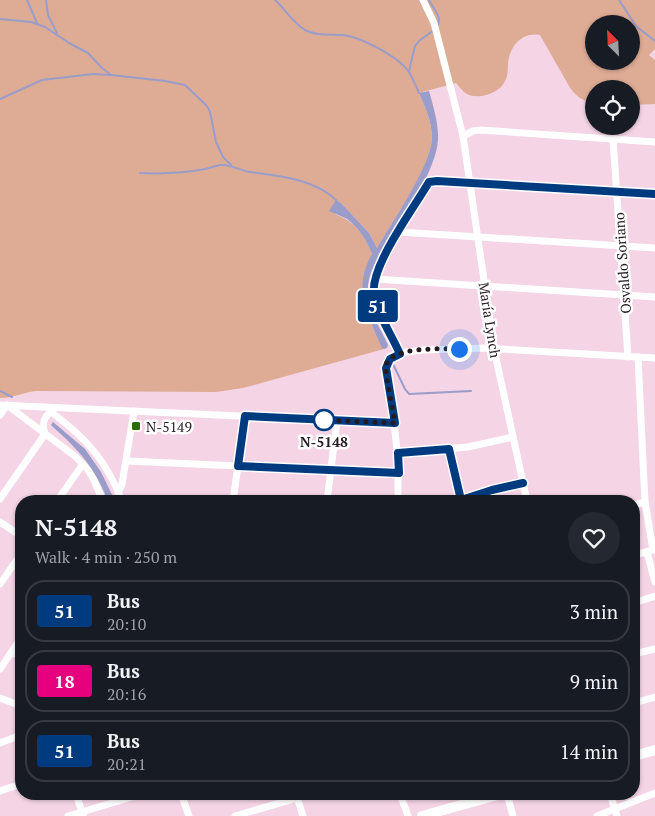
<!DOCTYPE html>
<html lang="en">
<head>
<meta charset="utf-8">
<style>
	:root { --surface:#171b24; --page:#242831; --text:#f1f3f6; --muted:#9ea1a6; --line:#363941 }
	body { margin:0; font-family:"PT Serif",serif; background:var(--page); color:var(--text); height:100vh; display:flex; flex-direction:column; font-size:19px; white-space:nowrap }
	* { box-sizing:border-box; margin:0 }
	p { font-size:16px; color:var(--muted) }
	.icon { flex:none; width:28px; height:28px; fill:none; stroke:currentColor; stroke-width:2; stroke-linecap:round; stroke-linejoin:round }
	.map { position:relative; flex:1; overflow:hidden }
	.details { position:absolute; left:15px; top:495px; width:625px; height:305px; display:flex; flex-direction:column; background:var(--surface); border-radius:20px; box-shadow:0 1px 4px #0004 }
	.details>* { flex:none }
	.badge { padding:0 10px; border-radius:4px; font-size:18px; line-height:32px }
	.needle { width:32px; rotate:336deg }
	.buttons { position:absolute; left:585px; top:15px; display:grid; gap:10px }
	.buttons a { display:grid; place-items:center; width:55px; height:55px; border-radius:50%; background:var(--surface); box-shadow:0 1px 4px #0004; font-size:25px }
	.you { position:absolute; width:25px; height:25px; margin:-12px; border:4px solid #fff; border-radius:50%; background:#1a73e8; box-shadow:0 0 0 8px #1a73e833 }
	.map>.badge { position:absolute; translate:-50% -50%; box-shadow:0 0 0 2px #fff }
	.round { display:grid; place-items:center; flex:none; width:52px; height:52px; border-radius:26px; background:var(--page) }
	.headline { display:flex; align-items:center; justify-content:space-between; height:85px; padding:0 20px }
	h1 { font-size:24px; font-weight:700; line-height:38px }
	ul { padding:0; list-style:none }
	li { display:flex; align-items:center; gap:15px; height:62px; margin:0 10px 8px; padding:0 10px; border:2px solid var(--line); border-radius:20px }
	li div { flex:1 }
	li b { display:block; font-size:19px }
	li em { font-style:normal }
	li .badge { min-width:55px; font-weight:700; text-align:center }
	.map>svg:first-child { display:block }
</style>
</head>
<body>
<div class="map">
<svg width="655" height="816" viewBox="0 0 655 816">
	<rect width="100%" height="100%" fill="#f4d4e5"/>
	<path fill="#deac95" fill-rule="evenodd" d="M0,0H655V49L649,55L655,60V104L631,105V89H594V104C583,101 575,96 569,86L540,35C522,32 511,45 508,62C508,68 508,76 505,81C500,93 479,100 467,94C463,92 460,87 456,83L419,93C425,107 432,122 432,138C431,166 392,223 377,248L369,233L342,204L335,214C354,221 365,235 372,254C354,296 364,309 382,347L384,349L243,388L216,392L37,391C24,392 13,398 0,398ZM594,24H631V61H594Z"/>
	<g fill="#9a9cca">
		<path d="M429,91C433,106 439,124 438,140C436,168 409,209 394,233C380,255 363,274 369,303C372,317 382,331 388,345L387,348L384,349L382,348C367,314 352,290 372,254C367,241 359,228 347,219C342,216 335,214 329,211L336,200L342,204L369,233L377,248C392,222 431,166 432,138C432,122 425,107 419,93Z"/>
		<path d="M53,422L85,449L101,472L115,501H108C94,467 80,451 53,427L51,425Z"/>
	</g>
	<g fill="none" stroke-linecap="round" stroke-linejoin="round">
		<g stroke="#9a9cca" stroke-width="2">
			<polyline points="27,0 37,23"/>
			<polyline points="46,0 48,15 57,33"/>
			<path d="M275,0C285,9 293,23 305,30C316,36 330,34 343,35C361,37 399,57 409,72C413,79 416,86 419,93"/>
			<path d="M429,0C433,9 443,17 437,27"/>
			<polyline points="619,0 636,26 655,41"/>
			<polyline points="0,19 31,22 45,27 69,43 88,53 102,68 111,75 165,81 185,85 207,106 210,112 216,142 223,157 231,165"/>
			<polyline points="409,71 415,46 419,41 434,30"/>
			<polyline points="0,99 42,80 93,74 110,75"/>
			<path d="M140,173C161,174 184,173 205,169C210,168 215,166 220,165C232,164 240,171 250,172C279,176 315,179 336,200"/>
			<polyline points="393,364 405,389 409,394 471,391"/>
			<polyline points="0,391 12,397"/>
		</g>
		<g stroke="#fff" stroke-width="7">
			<polyline points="423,0 434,23 463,136 494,349 527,501"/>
			<polyline points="463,136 473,131 480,130 655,142"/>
			<polyline points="613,139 628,357"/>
			<polyline points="399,232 655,248"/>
			<polyline points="375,279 655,297"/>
			<path d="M400,354C392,336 377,313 374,294C370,266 414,208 429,182L437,181L655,194"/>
			<polyline points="638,357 645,502 653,550"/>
			<polyline points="0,405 395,423"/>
			<path d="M51,412C86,438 106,460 122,501"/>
			<polyline points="0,415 7,405 76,457 88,470 94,480 103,501"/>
			<polyline points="449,449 461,501"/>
			<polyline points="398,453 468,447 513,437"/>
			<polyline points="126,461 399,473"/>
			<polyline points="118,493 122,484 134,411"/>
			<path d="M0,499L45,434C42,424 43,416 53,411"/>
			<polyline points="461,500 492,490 523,483"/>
			<polyline points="57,501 83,464"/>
			<polyline points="233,501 245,416"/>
			<polyline points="327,501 337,421"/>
			<polyline points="398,501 398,461 392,402 386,368 387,362 393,357 406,352 423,350 484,348 655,358"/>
			<polyline points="634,505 645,502"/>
			<polyline points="0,522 21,536"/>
			<polyline points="647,552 655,582"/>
			<polyline points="634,555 650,551"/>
			<polyline points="0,584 21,554"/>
			<polyline points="634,603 655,596"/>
			<polyline points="11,653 21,655"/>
			<polyline points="634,654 655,649"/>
			<polyline points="0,669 21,638"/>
			<polyline points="0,698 21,706"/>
			<polyline points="634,703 655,697"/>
			<polyline points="0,743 21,735"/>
			<polyline points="0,791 21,784"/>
			<polyline points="76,794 83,815"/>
			<polyline points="181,794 189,816"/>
			<polyline points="296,794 303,816"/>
			<polyline points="400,794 408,816"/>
			<polyline points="507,794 513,816"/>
			<polyline points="610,794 617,816"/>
			<polyline points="68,816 142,794"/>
			<polyline points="235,816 311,794"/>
			<polyline points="597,816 655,793"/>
		</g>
		<g stroke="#fff" stroke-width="10">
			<polyline points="634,756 655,750"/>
			<polyline points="422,816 501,794"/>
		</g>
	</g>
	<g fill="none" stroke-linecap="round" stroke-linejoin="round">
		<g stroke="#fff" stroke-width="11">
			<path id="line" d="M523,483L492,490L461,500L449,449L398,453L399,473L238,466L245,416L395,423L386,368L390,359L400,354C392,336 377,313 374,294C370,266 414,208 429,182L437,181L655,194"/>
		</g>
		<use href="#line" stroke="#003b80" stroke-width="8"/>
		<path stroke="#251a20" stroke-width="5" stroke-dasharray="0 9" d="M324,420H318L395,423C394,413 384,372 386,365C391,346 444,349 459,349"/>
	</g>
	<circle fill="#fff" stroke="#003b80" stroke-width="2.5" cx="324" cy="420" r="10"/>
	<rect fill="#266c07" stroke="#fff" stroke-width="2" x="131" y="421" width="10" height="10" rx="2.5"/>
	<g text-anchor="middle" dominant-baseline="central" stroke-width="5" stroke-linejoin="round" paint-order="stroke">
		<g font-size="14" fill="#251a20" stroke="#fff">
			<text transform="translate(622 263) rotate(-94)">Osvaldo Soriano</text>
			<text transform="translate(490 320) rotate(81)">María Lynch</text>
		</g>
		<g font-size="14" fill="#251a20" stroke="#fff" text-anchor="start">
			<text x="146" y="426">N-5149</text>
		</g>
		<g font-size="14" font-weight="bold" fill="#251a20" stroke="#fff">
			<text x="324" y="441">N-5148</text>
		</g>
	</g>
</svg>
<div class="buttons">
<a><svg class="needle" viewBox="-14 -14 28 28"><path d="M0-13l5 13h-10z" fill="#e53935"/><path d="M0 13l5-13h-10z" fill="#9ea1a6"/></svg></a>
<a><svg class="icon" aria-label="locate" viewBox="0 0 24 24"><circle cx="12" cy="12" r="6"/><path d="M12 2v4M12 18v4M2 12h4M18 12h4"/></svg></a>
</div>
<div class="you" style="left:459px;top:349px"></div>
<b class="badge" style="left:378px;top:306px;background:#003b80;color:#fff">51</b>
<section class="details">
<div class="headline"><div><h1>N-5148</h1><p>Walk · 4 min · 250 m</p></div><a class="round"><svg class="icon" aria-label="heart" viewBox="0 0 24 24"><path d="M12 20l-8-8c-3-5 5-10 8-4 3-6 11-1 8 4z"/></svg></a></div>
<ul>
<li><span class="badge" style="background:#003b80;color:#fff">51</span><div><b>Bus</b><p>20:10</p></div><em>3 min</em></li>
<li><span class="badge" style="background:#e6007e;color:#fff">18</span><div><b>Bus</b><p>20:16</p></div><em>9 min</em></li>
<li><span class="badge" style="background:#003b80;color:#fff">51</span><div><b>Bus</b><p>20:21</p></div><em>14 min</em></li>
</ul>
</section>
</div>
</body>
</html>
